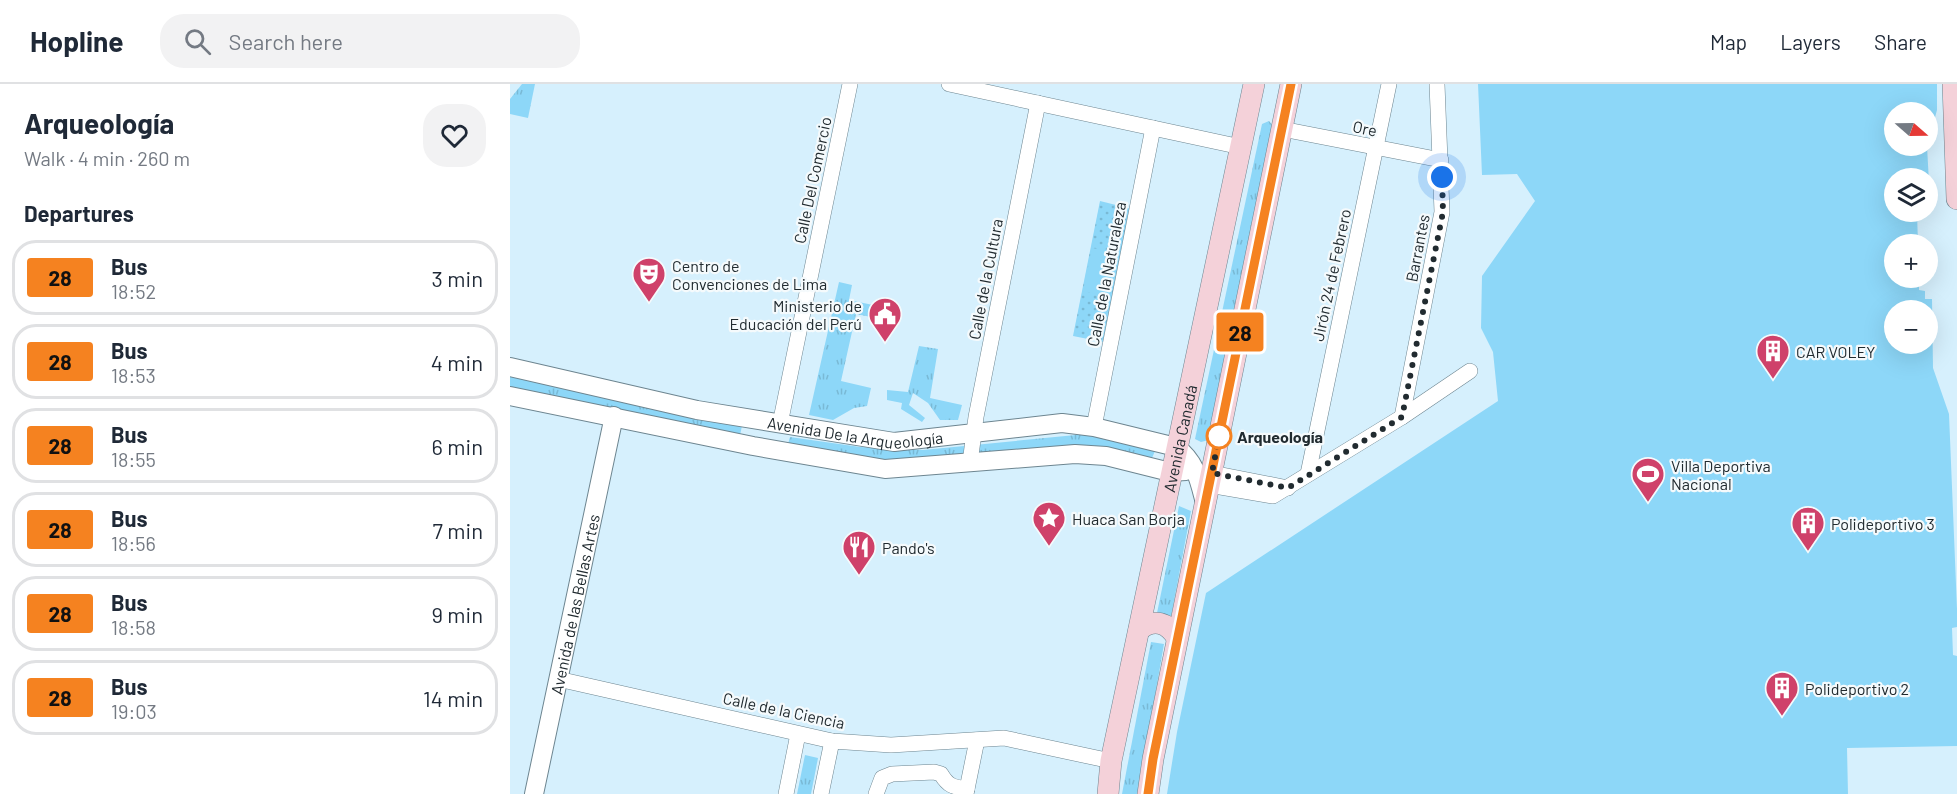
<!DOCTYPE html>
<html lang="en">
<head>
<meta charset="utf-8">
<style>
	:root { --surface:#fff; --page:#f2f2f3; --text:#1f2937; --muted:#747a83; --line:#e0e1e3 }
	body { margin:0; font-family:Barlow,sans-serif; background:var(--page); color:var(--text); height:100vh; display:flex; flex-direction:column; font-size:22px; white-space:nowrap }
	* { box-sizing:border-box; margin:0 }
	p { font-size:20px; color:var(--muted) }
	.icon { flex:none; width:33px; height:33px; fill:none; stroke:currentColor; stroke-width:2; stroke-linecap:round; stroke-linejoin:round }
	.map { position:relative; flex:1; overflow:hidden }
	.details { display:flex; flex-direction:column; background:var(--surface); width:510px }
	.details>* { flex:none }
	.badge { padding:0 12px; border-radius:4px; font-size:21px; line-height:39px }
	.needle { width:39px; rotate:110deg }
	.controls { position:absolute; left:1374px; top:18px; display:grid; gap:12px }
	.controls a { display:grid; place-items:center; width:54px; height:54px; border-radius:50%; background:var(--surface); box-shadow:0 6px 24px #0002; font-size:30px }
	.you { position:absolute; width:30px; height:30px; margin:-15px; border:4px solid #fff; border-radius:50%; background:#1a73e8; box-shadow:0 0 0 9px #1a73e833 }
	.map>.badge { position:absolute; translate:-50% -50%; box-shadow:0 0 0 3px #fff }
	h2 { padding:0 24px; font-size:22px; line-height:54px }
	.round { display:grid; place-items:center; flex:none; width:63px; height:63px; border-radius:24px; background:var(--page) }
	.head { display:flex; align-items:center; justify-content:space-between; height:102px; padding:0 24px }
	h1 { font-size:28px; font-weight:700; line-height:45px }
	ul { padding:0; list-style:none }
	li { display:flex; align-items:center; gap:18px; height:75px; margin:0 12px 9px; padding:0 12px; border:3px solid var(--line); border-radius:24px }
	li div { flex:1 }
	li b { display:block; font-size:22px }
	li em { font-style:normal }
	li .badge { min-width:66px; font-weight:700; text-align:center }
	header { display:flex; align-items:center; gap:36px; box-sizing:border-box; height:84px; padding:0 30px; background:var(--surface); border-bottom:2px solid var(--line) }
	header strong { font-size:28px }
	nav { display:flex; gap:33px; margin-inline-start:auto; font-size:21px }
	.search { width:420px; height:54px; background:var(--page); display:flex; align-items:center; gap:15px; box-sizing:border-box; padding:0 21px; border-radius:24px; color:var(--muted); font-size:22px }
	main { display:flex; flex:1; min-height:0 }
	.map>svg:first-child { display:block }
</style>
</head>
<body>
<header>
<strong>Hopline</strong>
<div class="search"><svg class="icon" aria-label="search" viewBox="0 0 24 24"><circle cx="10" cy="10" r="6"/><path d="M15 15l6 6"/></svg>Search here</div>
<nav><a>Map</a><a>Layers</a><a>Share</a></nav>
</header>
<main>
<section class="details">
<div class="head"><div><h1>Arqueología</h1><p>Walk · 4 min · 260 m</p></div><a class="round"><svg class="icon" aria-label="heart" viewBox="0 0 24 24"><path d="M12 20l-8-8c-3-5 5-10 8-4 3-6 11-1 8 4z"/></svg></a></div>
<h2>Departures</h2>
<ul>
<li><span class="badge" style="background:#f58220;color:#111">28</span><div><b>Bus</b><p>18:52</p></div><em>3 min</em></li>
<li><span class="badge" style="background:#f58220;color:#111">28</span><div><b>Bus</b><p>18:53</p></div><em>4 min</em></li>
<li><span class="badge" style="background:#f58220;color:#111">28</span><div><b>Bus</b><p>18:55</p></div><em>6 min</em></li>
<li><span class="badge" style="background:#f58220;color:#111">28</span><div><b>Bus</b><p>18:56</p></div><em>7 min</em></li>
<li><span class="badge" style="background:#f58220;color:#111">28</span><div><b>Bus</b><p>18:58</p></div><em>9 min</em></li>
<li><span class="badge" style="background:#f58220;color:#111">28</span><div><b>Bus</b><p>19:03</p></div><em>14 min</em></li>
</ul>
</section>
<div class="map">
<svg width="1447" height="710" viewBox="0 0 1447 710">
	<defs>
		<pattern id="grass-tufts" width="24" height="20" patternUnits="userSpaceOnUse" patternTransform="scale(1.5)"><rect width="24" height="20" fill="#8dd7f8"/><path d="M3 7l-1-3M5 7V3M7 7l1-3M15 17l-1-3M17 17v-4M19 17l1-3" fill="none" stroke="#79b9d5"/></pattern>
		<pattern id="park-dots" width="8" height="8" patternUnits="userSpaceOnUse" patternTransform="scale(1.5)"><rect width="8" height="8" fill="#8dd7f8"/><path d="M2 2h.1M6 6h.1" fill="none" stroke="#79b9d5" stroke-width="1.8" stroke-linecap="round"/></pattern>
	</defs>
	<rect width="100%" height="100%" fill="#d6f0fd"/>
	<g fill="url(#grass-tufts)">
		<polygon points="12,0 25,0 18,34 0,30 0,15"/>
		<polygon points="759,37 764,43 699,356 691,358 685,355 752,40"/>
		<polygon points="329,198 342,201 339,216 363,221 361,233 346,230 331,297 361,304 357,322 344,324 323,336 299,331"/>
		<polygon points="409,262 428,265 420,314 452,321 448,336 430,336 418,319 403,309 399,321 415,334 412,338 391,325 392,319 377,316 377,306 398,308"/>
		<polygon points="0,291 232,342 230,351 0,304"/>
		<polygon points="576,350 645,367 642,374 581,361 471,373 380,377 278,360 280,353 350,363 413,366"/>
		<polygon points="669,422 681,427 661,533 647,529"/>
		<polygon points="641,558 654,560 628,710 612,710"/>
		<polygon points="295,671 308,674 301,710 287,710"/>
	</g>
	<polygon fill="url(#park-dots)" points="590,117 622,125 593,258 563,252"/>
	<g fill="#8dd7f8" fill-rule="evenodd">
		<path d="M968,0H1427V26L1418,59V28H1384V62H1417L1420,117L1418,94H1384V128H1407L1408,160H1384V194H1409V206L1415,207V215H1422L1423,284L1439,330L1447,525V543L1442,544L1443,571L1447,572V662L1337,664L1338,710H657L667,648L696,509L988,317L983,268L971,244L972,192L1025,117L1007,90L972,91ZM1418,226V260H1384V226Z"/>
		<polygon points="582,164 610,169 601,213 573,207"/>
	</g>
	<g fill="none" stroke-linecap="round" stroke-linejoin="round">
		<g stroke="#6d8590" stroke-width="16">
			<g id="minor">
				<polyline points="439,0 731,63"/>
				<polyline points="772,45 931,76"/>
				<polyline points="892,333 932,128 927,0"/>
				<polyline points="270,340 340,0"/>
				<polyline points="584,343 643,44"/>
				<polyline points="460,379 466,333 528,19"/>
				<polyline points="702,389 778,404"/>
				<polyline points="798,390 879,0"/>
				<polyline points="699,401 763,412 892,333 960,287"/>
				<polyline points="48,595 322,657 381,661 494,654 601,677"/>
				<polyline points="276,710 288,650"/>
				<polyline points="311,710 322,657"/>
				<path d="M366,710L372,694L382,690L424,688L431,690C438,702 443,703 457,705"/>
				<polyline points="456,710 467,656"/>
			</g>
		</g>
		<g stroke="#6d8590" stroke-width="20">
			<g id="tertiary">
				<path id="s1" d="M0,283L187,326L384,358L552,339L584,343L666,363C686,378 689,396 695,419"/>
				<polyline points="0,312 243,362 375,385 565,370 596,372 660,388 676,387"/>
				<path id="s2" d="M24,710L104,332"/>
			</g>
		</g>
		<g stroke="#6d8590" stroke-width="22">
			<g id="secondary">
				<polyline points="1443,0 1447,115"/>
				<path d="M629,546C643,534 658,538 667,554"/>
				<path id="s3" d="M598,710L601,677L744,0"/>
				<polyline points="638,710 643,675 781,0"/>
			</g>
		</g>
		<use href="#minor" stroke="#fff" stroke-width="15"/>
		<use href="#tertiary" stroke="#fff" stroke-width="18"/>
		<use href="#secondary" stroke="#f4d1d9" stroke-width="21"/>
	</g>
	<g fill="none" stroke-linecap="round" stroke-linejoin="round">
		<g stroke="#fff" stroke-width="14">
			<polyline id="line" points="638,710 643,675 781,0"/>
		</g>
		<use href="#line" stroke="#f58220" stroke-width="9"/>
		<polyline stroke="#212b30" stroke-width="6" stroke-dasharray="0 10.8" points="709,352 702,389 778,404 892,333 933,128 932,93"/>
	</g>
	<defs>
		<g id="theatre-pin" transform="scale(1.725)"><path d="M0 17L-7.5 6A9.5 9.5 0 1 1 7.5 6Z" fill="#cf416a" stroke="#f5fafc"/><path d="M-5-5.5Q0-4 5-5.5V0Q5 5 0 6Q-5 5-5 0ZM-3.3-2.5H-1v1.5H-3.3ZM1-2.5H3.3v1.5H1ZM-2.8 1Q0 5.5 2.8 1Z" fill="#fff"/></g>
		<g id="civic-pin" transform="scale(1.725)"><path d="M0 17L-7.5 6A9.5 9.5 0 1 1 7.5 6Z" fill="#cf416a" stroke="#f5fafc"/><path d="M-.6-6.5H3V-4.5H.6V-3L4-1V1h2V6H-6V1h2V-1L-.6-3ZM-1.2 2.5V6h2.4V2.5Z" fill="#fff"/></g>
		<g id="building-pin" transform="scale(1.725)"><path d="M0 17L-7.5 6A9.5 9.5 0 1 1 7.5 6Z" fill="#cf416a" stroke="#f5fafc"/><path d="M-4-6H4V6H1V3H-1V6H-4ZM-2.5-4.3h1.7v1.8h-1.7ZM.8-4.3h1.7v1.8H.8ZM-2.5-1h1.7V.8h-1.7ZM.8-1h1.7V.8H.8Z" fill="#fff"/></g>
		<g id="stadium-pin" transform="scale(1.725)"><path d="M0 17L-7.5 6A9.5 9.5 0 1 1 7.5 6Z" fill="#cf416a" stroke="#f5fafc"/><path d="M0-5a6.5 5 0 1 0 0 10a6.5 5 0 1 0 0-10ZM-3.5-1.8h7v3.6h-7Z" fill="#fff"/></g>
		<g id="sight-pin" transform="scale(1.725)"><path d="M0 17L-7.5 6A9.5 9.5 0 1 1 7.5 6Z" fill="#cf416a" stroke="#f5fafc"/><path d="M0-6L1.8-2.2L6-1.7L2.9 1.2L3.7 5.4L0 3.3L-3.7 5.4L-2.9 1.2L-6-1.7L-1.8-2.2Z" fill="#fff"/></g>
		<g id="restaurant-pin" transform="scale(1.725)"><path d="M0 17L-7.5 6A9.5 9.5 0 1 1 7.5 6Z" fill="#cf416a" stroke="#f5fafc"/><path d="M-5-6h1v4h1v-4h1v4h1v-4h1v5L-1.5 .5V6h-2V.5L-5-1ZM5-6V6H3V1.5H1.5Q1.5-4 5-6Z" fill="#fff"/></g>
	</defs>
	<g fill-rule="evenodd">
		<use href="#theatre-pin" x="139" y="190"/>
		<use href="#civic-pin" x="375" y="230"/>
		<use href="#building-pin" x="1263" y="267"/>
		<use href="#stadium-pin" x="1138" y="390"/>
		<use href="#sight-pin" x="539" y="434"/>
		<use href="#building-pin" x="1298" y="439"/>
		<use href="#restaurant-pin" x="349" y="463"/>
		<use href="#building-pin" x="1272" y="604"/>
	</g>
	<circle fill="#fff" stroke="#f58220" stroke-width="3" cx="709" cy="352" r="12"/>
	<g text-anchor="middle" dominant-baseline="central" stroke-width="4.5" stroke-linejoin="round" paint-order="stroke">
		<g font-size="16" fill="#212b30" stroke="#f5fafc">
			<text transform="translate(855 44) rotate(12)">Ore</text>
			<text transform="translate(302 96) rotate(-78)">Calle Del Comercio</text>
			<text transform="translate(907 164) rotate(-79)">Barrantes</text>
			<text transform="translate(596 190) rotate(-79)">Calle de la Naturaleza</text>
			<text transform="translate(821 191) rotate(-78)">Jirón 24 de Febrero</text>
			<text transform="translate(475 195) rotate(-79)">Calle de la Cultura</text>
			<text stroke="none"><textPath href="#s1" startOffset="352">Avenida De la Arqueología</textPath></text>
			<text stroke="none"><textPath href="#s3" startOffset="363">Avenida Canadá</textPath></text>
			<text stroke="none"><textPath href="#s2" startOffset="194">Avenida de las Bellas Artes</textPath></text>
			<text transform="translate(274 626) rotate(12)">Calle de la Ciencia</text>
		</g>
		<g font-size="16" fill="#212b30" stroke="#f5fafc" text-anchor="start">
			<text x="162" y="181">Centro de<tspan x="162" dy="18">Convenciones de Lima</tspan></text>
			<text x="352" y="221" text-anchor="end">Ministerio de<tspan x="352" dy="18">Educación del Perú</tspan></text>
			<text x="1286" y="267">CAR VOLEY</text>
			<text x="1161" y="381">Villa Deportiva<tspan x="1161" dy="18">Nacional</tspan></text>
			<text x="562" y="434">Huaca San Borja</text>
			<text x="1321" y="439">Polideportivo 3</text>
			<text x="372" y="463">Pando's</text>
			<text x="1295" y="604">Polideportivo 2</text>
		</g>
		<g font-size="16" font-weight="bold" fill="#212b30" stroke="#f5fafc" text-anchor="start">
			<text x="727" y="352">Arqueología</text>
		</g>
	</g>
</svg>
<div class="controls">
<a><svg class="needle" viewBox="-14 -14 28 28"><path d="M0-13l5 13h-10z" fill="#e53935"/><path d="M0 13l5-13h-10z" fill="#747a83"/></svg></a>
<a><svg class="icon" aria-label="layers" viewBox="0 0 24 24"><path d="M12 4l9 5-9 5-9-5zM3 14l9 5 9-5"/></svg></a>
<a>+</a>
<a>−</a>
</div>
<div class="you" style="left:932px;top:93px"></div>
<b class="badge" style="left:730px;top:248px;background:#f58220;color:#111">28</b>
</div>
</main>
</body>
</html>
